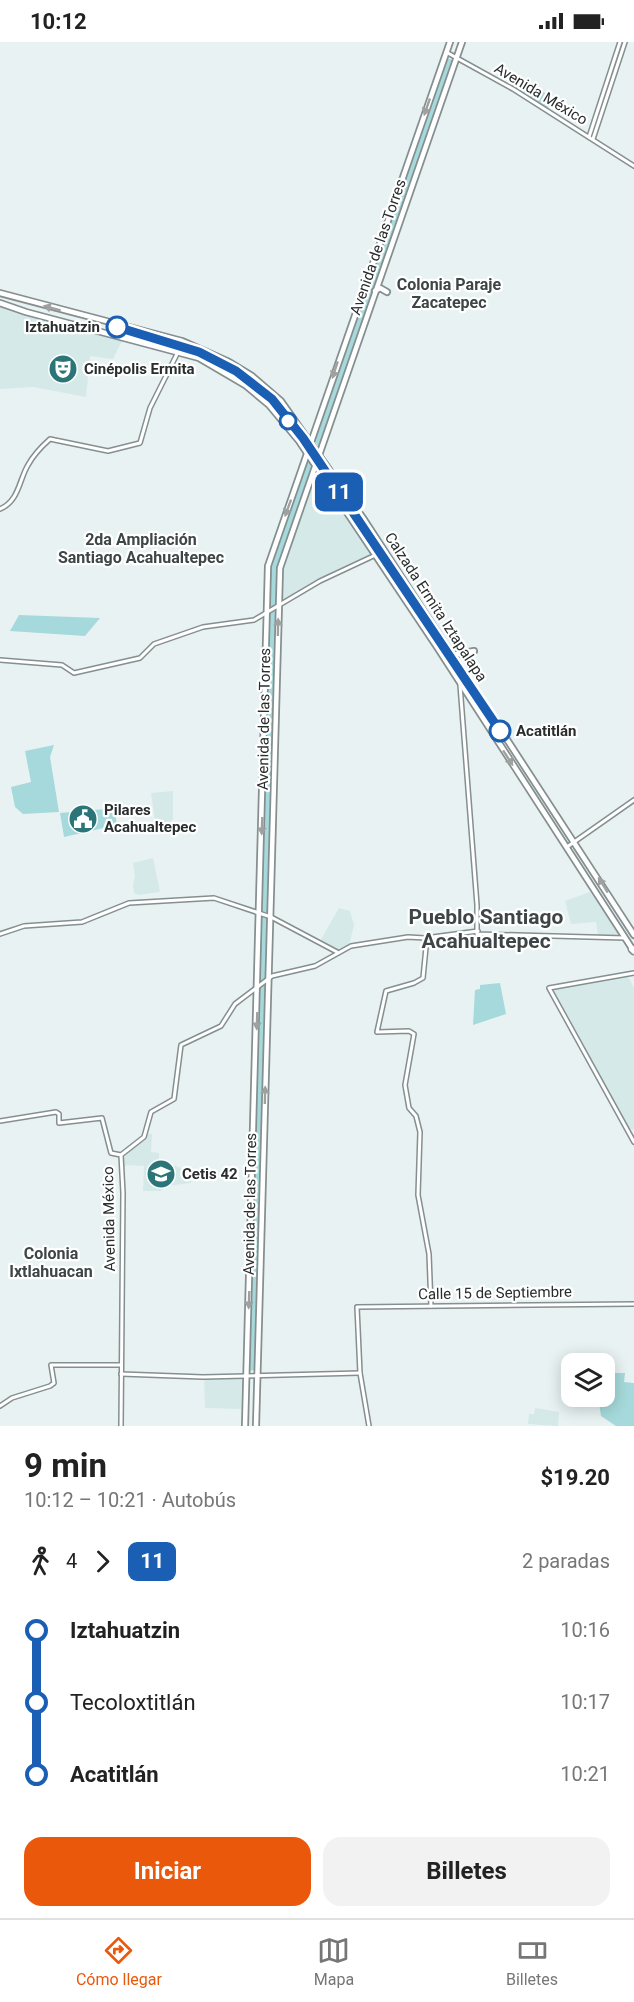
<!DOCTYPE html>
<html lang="es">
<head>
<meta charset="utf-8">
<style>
	:root { --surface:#fff; --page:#f2f2f2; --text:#222; --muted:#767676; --line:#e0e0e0; --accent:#ea580c }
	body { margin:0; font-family:Roboto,sans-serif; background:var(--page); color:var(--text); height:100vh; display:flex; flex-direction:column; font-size:22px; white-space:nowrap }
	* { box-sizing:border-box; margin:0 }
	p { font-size:20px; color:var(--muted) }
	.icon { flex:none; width:33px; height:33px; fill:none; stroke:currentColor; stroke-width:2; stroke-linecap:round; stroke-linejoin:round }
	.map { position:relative; height:1384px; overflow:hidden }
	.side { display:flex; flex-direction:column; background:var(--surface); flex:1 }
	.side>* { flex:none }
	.badge { padding:0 12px; border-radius:9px; font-size:21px; line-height:39px }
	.tools { position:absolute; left:561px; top:1311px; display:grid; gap:12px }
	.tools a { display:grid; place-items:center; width:54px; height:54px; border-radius:12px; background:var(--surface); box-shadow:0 3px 15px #0003; font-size:30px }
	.map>.badge { position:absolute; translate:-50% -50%; box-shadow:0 0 0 3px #fff }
	.legs { display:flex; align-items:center; gap:9px; height:66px; padding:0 24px; font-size:20px }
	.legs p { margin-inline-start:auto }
	.overview { display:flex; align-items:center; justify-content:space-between; height:102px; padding:0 24px }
	h1 { font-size:33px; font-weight:700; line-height:45px }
	.button { display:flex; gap:12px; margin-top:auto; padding:12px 24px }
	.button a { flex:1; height:69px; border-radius:18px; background:var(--accent); color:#fff; font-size:24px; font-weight:700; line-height:69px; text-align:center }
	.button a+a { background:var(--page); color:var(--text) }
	ul { padding:0 24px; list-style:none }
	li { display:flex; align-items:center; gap:21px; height:72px; font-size:22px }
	li i { display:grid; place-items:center; width:9px; height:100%; margin:0 8px; background:currentColor }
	li i::after { content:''; width:15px; height:15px; margin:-8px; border:4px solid; border-radius:50%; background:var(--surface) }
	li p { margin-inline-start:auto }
	li:first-child i { background:linear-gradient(#0000 50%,currentColor 0) }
	li:last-child i { background:linear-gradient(currentColor 50%,#0000 0) }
	.status { display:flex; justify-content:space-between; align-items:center; height:42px; padding:0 30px; background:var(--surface); direction:ltr }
	.status svg { height:16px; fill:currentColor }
	.dock { display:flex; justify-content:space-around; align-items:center; height:84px; border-top:2px solid var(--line); background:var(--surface); font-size:16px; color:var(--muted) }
	.dock a { display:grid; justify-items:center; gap:3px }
	.dock .on { color:var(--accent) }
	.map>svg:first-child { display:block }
</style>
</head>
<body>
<div class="status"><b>10:12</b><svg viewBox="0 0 49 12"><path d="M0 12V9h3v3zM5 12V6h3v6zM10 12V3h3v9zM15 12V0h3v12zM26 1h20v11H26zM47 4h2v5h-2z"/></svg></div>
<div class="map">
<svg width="634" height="1384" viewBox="0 0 634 1384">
	<rect width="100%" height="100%" fill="#e8f2f3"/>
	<g fill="#d5e9e9">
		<polygon points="0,264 42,278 122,299 113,317 90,314 86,355 33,345 0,347"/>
		<polygon points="315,431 371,514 344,525 281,560 282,524"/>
		<polygon points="173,749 173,777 167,785 156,786 151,751"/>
		<polygon points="153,816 160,850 138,853 134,851 133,843 135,834 133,821"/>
		<polygon points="590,850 618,892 617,894 598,893 596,880 571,882 565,859"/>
		<polygon points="339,866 350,869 354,883 349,903 338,909 320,899"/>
		<polygon points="628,934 634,946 634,1087 630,1087 553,947"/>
		<polygon points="148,1092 152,1092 151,1110 159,1111 159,1119 198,1131 191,1136 191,1141 167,1144 160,1149 143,1149 144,1124 127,1123 123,1126 124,1113 146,1097"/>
		<polygon points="242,1335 241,1367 205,1366 204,1336"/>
		<polygon points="535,1366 559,1370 558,1384 528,1382 529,1372 534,1372"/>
	</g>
	<g fill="#a6d9db">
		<polygon points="447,16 452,18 319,405 314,398"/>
		<polygon points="515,32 553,56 547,68 516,49"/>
		<polygon points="307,415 312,424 279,521 277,562 269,566 271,519"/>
		<polygon points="278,567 272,720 266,720 269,572"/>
		<polygon points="19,573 100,576 85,594 10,589"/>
		<polygon points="54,703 50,715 59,770 23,772 15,765 11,745 31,740 25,709"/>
		<polygon points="266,724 273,724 268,871 262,869"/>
		<polygon points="106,767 108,771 115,771 117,783 64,795 60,771"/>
		<polygon points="261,874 269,876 268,933 260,940"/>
		<polygon points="500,941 506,972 473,983 475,948 480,947 480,943"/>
		<polygon points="266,942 255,1328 248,1329 260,947"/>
		<polygon points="605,1331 625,1331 624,1340 634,1341 634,1384 616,1384 601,1374 598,1355 604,1354"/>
	</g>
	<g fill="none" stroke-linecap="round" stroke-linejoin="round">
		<g stroke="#858f8f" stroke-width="6">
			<g id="tertiary">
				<polyline points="446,10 513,47 634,124"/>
				<polyline points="589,95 620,0"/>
				<polyline points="593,97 625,0"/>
				<path d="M0,467C19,459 19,438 28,423C34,412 41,405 50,397L108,409L140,401L150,366L178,310"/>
				<polyline points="0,618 62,623 74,631 140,616 154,602 203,585 254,578 320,539 384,509"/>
				<polyline points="460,643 477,863 477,892 625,896"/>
				<polyline points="567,805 634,758"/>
				<polyline points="0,892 24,884 82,880 129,861 214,856 271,875 337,910"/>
				<polyline points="427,895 423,936 414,941 386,949 377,990 409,989 414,992 405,1043 409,1066 416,1074 420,1090 418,1153 429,1212 431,1264"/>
				<polyline points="634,931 549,946 634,1100"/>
				<polyline points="0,1079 56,1070 59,1072 59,1081 102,1076 111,1111 121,1113"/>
				<polyline points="121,1332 203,1335 360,1331"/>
				<polyline points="0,1364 12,1356 50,1344 54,1341 51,1323 121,1323"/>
				<polyline points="121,1384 123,1151 121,1113 144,1095 151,1070 174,1057 181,1003 221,984 235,962 272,934 315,924 351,904 408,895 425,896 478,889"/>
				<polyline points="369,1384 360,1331 357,1265 634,1262"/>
			</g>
		</g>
		<g stroke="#858f8f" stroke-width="8">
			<g id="primary">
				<polyline points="375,249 380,246 387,250"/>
				<polyline points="0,251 182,299 229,320 252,334 281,359 363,476 634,893"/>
				<polyline points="0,261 26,270 199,316 245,343 269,363 299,399 437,605 633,908"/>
				<polyline points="453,613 474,609"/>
				<polyline points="245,1384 268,524 450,0"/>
				<polyline points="256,1384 280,526 462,0"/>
			</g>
		</g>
		<g stroke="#858f8f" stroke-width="9">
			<polyline id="motorway" points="632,907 634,909"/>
		</g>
		<use href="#tertiary" stroke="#fff" stroke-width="3"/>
		<use href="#primary" stroke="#fff" stroke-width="4.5"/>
		<use href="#motorway" stroke="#fff" stroke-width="6"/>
	</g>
	<defs><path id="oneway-solid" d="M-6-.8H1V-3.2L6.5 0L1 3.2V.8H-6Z" transform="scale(1.5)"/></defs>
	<g fill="#9fa0a0">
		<use href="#oneway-solid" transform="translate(427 65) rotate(109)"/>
		<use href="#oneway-solid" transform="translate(52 266) rotate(-165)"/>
		<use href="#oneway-solid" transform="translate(335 328) rotate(108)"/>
		<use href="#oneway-solid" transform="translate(288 466) rotate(110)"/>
		<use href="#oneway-solid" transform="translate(278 585) rotate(-89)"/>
		<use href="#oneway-solid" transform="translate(508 716) rotate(57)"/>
		<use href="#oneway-solid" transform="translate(262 784) rotate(92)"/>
		<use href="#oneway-solid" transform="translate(603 843) rotate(-122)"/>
		<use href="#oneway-solid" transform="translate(257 979) rotate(92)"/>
		<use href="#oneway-solid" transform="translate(265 1053) rotate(-89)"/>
		<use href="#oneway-solid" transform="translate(249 1258) rotate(92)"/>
	</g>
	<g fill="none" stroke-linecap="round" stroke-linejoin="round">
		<g stroke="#fff" stroke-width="14">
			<polyline id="line-1" points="117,285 199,310 236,329 272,357 303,396 500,689"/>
		</g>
		<use href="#line-1" stroke="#1a5fb4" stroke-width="9"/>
	</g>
	<defs>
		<g id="theatre-disc" transform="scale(1.5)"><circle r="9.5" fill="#2b7578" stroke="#fff"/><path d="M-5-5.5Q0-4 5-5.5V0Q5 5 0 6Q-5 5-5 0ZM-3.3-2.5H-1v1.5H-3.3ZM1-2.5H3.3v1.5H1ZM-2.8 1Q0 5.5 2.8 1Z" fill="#fff"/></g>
		<g id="civic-disc" transform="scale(1.5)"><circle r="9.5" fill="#2b7578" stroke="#fff"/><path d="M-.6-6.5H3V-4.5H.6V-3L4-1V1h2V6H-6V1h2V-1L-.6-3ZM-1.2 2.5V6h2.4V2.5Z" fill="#fff"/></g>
		<g id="university-disc" transform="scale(1.5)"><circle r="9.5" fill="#2b7578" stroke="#fff"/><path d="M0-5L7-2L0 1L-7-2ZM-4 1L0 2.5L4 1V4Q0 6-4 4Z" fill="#fff"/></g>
	</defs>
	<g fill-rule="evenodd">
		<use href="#theatre-disc" x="63" y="327"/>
		<use href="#civic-disc" x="83" y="777"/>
		<use href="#university-disc" x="161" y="1132"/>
	</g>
	<g fill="#fff" stroke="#1a5fb4" stroke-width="3">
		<circle cx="117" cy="285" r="10"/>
		<circle cx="288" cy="379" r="8"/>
		<circle cx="500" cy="689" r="10"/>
	</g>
	<g text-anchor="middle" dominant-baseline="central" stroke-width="4.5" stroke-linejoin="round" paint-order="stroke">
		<g font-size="15" fill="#292d2d" stroke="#fff">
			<text transform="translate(541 52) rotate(31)">Avenida México</text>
			<text transform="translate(378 205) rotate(-71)">Avenida de las Torres</text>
			<text transform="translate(436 565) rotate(57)">Calzada Ermita Iztapalapa</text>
			<text transform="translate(264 677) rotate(-89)">Avenida de las Torres</text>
			<text transform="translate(250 1162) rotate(-89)">Avenida de las Torres</text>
			<text transform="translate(109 1177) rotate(-91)">Avenida México</text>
			<text transform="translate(495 1251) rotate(-1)">Calle 15 de Septiembre</text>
		</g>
		<g font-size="15" font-weight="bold" fill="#292d2d" stroke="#fff" text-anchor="end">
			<text x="100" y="285">Iztahuatzin</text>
			<text x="516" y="689" text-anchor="start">Acatitlán</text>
		</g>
		<g font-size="15" font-weight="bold" fill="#292d2d" stroke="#fff" text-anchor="start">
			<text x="84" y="327">Cinépolis Ermita</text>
			<text x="104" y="768">Pilares<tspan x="104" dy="17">Acahualtepec</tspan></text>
			<text x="182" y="1132">Cetis 42</text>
		</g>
		<g font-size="16" font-weight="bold" fill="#3d4546" stroke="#fff">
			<text x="449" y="242">Colonia Paraje<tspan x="449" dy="18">Zacatepec</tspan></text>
			<text x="141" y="497">2da Ampliación<tspan x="141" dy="18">Santiago Acahualtepec</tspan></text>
			<text x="51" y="1211">Colonia<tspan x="51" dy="18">Ixtlahuacan</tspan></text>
		</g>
		<g font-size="21" font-weight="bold" fill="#3d4546" stroke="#fff">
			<text x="486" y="875">Pueblo Santiago<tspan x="486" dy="24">Acahualtepec</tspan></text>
		</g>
	</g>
</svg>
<div class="tools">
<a><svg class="icon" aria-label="layers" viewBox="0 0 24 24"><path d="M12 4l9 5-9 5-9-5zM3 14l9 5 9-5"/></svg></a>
</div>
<b class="badge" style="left:339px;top:450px;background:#1a5fb4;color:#fff">11</b>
</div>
<section class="side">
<div class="overview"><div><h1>9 min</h1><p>10:12 – 10:21 · Autobús</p></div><b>$19.20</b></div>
<div class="legs"><svg class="icon" aria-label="walk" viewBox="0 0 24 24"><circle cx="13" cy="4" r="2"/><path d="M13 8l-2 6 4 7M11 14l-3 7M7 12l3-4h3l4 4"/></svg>4<svg class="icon" aria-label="forward" viewBox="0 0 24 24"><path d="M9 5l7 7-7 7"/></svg><b class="badge" style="background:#1a5fb4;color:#fff">11</b><p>2 paradas</p></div>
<ul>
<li><i style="color:#1a5fb4"></i><b>Iztahuatzin</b><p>10:16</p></li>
<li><i style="color:#1a5fb4"></i><span>Tecoloxtitlán</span><p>10:17</p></li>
<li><i style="color:#1a5fb4"></i><b>Acatitlán</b><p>10:21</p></li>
</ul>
<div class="button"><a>Iniciar</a><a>Billetes</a></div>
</section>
<nav class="dock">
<a class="on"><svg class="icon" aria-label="directions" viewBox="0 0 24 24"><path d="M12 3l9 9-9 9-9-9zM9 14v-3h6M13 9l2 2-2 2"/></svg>Cómo llegar</a>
<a><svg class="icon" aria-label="map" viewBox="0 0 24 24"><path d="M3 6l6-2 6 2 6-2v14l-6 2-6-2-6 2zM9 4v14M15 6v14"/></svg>Mapa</a>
<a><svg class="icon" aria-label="tickets" viewBox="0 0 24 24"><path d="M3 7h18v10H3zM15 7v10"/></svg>Billetes</a>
</nav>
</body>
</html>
